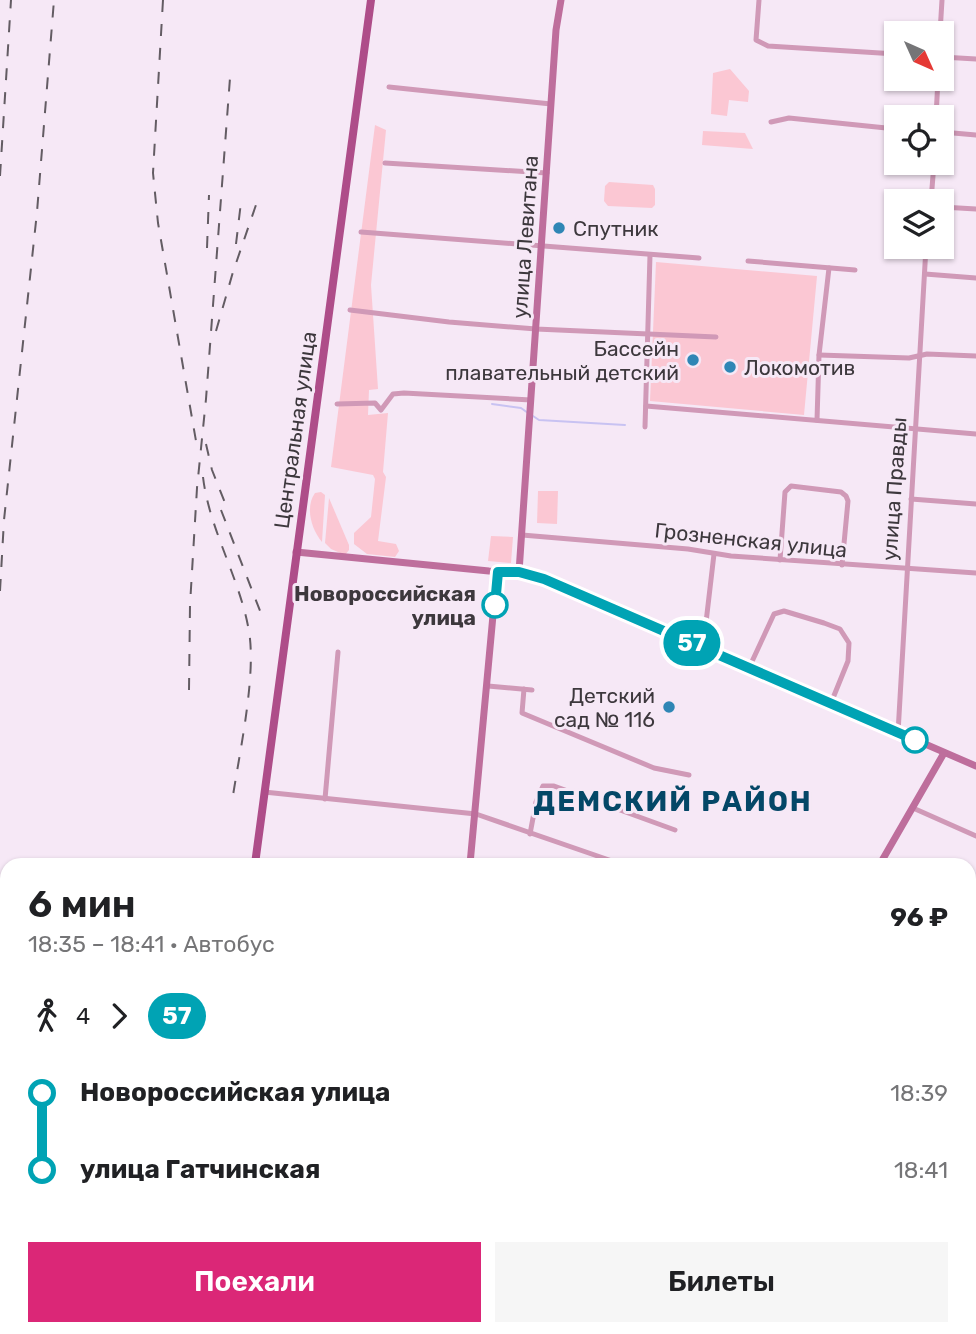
<!DOCTYPE html>
<html lang="ru">
<head>
<meta charset="utf-8">
<style>
	:root { --surface:#fff; --page:#f6f6f6; --text:#202124; --muted:#757577; --accent:#db2777 }
	body { margin:0; font-family:Rubik,sans-serif; background:var(--page); color:var(--text); height:100vh; display:flex; flex-direction:column; font-size:26px; white-space:nowrap }
	* { box-sizing:border-box; margin:0 }
	p { font-size:23px; color:var(--muted) }
	.icon { flex:none; width:38px; height:38px; fill:none; stroke:currentColor; stroke-width:2; stroke-linecap:round; stroke-linejoin:round }
	.map { position:relative; flex:1; overflow:hidden }
	.sheet { position:absolute; left:0px; top:858px; width:976px; height:478px; display:flex; flex-direction:column; background:var(--surface); border-radius:21px 21px 0 0; box-shadow:0 2px 5px #0004 }
	.sheet>* { flex:none }
	.badge { padding:0 14px; border-radius:23px; font-size:24px; line-height:46px }
	.needle { width:46px; rotate:135deg }
	.buttons { position:absolute; left:884px; top:21px; display:grid; gap:14px }
	.buttons a { display:grid; place-items:center; width:70px; height:70px; border-radius:0px; background:var(--surface); box-shadow:0 2px 5px #0004; font-size:35px }
	.map>.badge { position:absolute; translate:-50% -50%; box-shadow:0 0 0 4px #fff }
	.legs { display:flex; align-items:center; gap:10px; height:77px; padding:0 28px; font-size:23px }
	.legs p { margin-inline-start:auto }
	.headline { display:flex; align-items:center; justify-content:space-between; height:119px; padding:0 28px }
	h1 { font-size:38px; font-weight:600; line-height:52px }
	.action { display:flex; gap:14px; margin-top:auto; padding:14px 28px }
	.action a { flex:1; height:80px; border-radius:0px; background:var(--accent); color:#fff; font-size:28px; font-weight:600; line-height:80px; text-align:center }
	.action a+a { background:var(--page); color:var(--text) }
	ul { padding:0 28px; list-style:none }
	li { display:flex; align-items:center; gap:24px; height:77px; font-size:26px }
	li i { display:grid; place-items:center; width:10px; height:100%; margin:0 9px; background:currentColor }
	li i::after { content:''; width:18px; height:18px; margin:-9px; border:5px solid; border-radius:50%; background:var(--surface) }
	li p { margin-inline-start:auto }
	li:first-child i { background:linear-gradient(#0000 50%,currentColor 0) }
	li:last-child i { background:linear-gradient(currentColor 50%,#0000 0) }
	.map>svg:first-child { display:block }
</style>
</head>
<body>
<div class="map">
<svg width="976" height="1334" viewBox="0 0 976 1334">
	<rect width="100%" height="100%" fill="#f6e8f6"/>
	<g fill="#fbc7d3">
		<polygon points="730,69 749,91 748,102 729,100 727,116 711,114 713,73"/>
		<polygon points="375,125 386,130 371,285 378,389 369,390 368,415 388,413 383,472 386,477 378,541 396,544 399,551 395,557 367,554 354,544 354,533 371,517 375,479 373,475 331,467"/>
		<polygon points="703,131 745,133 753,149 702,145"/>
		<polygon points="609,182 653,185 655,189 655,205 652,208 608,206 604,201 605,186"/>
		<polygon points="656,262 817,276 804,415 650,401"/>
		<polygon points="538,491 558,491 557,524 537,523"/>
		<path d="M321,492L325,495L322,542C311,529 305,507 315,493Z"/>
		<polygon points="329,498 349,545 349,550 345,555 331,549 325,543"/>
		<polygon points="491,536 513,537 511,563 488,561"/>
	</g>
	<g fill="none" stroke-linecap="round" stroke-linejoin="round">
		<g stroke="#c8c2f2" stroke-width="2">
			<polyline points="492,404 521,408 528,413"/>
			<polyline points="533,416 539,420 625,425"/>
			<polyline points="422,1334 422,1328"/>
		</g>
		<g stroke="#d099b7" stroke-width="5">
			<polyline points="759,0 756,40 768,46 896,54"/>
			<polyline points="940,33 942,0"/>
			<polyline points="942,57 976,59"/>
			<polyline points="389,87 551,104"/>
			<polyline points="936,117 938,79"/>
			<polyline points="771,122 789,118 896,129"/>
			<polyline points="942,132 976,135"/>
			<polyline points="385,163 547,173"/>
			<polyline points="931,201 934,163"/>
			<polyline points="942,207 976,209"/>
			<polyline points="361,232 699,258"/>
			<polyline points="748,261 855,270"/>
			<polyline points="925,274 976,278"/>
			<polyline points="350,310 449,322 536,329 716,337"/>
			<polyline points="819,355 909,358 927,354 976,356"/>
			<polyline points="337,404 375,403 381,410 393,394 404,393 531,400"/>
			<polyline points="646,406 976,434"/>
			<polyline points="817,420 819,355 829,268"/>
			<polyline points="645,427 650,255"/>
			<polyline points="911,499 976,504"/>
			<polyline points="522,535 688,549 731,556 976,573"/>
			<polyline points="780,560 785,492 791,486 841,492 846,496 848,501 842,565"/>
			<polyline points="703,648 714,554"/>
			<polyline points="749,668 774,614 784,611 824,623 840,629 849,643 848,661 831,703"/>
			<polyline points="488,686 532,690"/>
			<polyline points="524,689 522,713 654,768 689,775"/>
			<polyline points="898,733 926,247"/>
			<polyline points="264,792 476,814 612,861"/>
			<polyline points="325,799 338,652"/>
			<polyline points="913,808 976,836"/>
			<polyline points="530,834 536,802 543,786 554,786 675,830"/>
			<polyline points="970,906 976,909"/>
			<polyline points="970,971 976,974"/>
			<polyline points="970,1046 976,1051"/>
			<polyline points="970,1152 976,1142"/>
		</g>
		<g stroke="#be6e9c" stroke-width="7">
			<polyline points="296,552 489,571 519,572 544,579 976,766"/>
			<polyline points="519,572 556,30 561,0"/>
			<polyline points="470,864 497,572"/>
			<polyline points="880,864 944,753"/>
			<polyline points="944,1328 953,1334"/>
			<polyline points="427,1334 428,1328"/>
			<polyline points="604,1334 607,1328"/>
		</g>
		<g stroke="#ae4d89" stroke-width="8">
			<polyline points="255,864 371,0"/>
			<polyline points="189,1334 190,1328"/>
		</g>
		<g stroke="#635c63" stroke-width="2" stroke-dasharray="12 12" stroke-linecap="butt">
			<polyline points="163,0 153,173 158,223 196,441"/>
			<polyline points="0,176 11,0"/>
			<polyline points="236,244 241,202"/>
			<polyline points="207,248 209,195"/>
			<polyline points="216,331 233,272 258,199"/>
			<polyline points="206,444 212,470 227,508"/>
			<path d="M203,477C209,528 238,575 248,626C258,671 239,754 232,802"/>
			<polyline points="221,510 262,616"/>
			<polyline points="0,591 4,520 37,212 54,0"/>
			<polyline points="189,690 190,605 197,488 206,399 230,78"/>
		</g>
	</g>
	<g fill="none" stroke-linecap="round" stroke-linejoin="round">
		<g stroke="#fff" stroke-width="16">
			<polyline id="line-1" points="495,605 498,572 519,572 544,579 915,740"/>
		</g>
		<use href="#line-1" stroke="#00a3b4" stroke-width="10"/>
	</g>
	<g fill="#2f86b5" stroke="#f6e8f6" stroke-width="2.5">
		<circle cx="559" cy="228" r="7"/>
		<circle cx="693" cy="360" r="7"/>
		<circle cx="730" cy="367" r="7"/>
		<circle cx="669" cy="707" r="7"/>
	</g>
	<g fill="#fff" stroke="#00a3b4" stroke-width="3.5">
		<circle cx="495" cy="605" r="12"/>
		<circle cx="915" cy="740" r="12"/>
	</g>
	<g text-anchor="middle" dominant-baseline="central" stroke-width="6" stroke-linejoin="round" paint-order="stroke">
		<g font-size="21" fill="#3d383d" stroke="#f6e8f6" text-anchor="start">
			<text x="573" y="228">Спутник</text>
			<text x="679" y="348" text-anchor="end">Бассейн<tspan x="679" dy="24">плавательный детский</tspan></text>
			<text x="744" y="367">Локомотив</text>
			<text x="655" y="695" text-anchor="end">Детский<tspan x="655" dy="24">сад № 116</tspan></text>
		</g>
		<g font-size="21" fill="#3d383d" stroke="#f6e8f6">
			<text transform="translate(525 237) rotate(-86)">улица Левитана</text>
			<text transform="translate(295 430) rotate(-82)">Центральная улица</text>
			<text transform="translate(894 489) rotate(-86)">улица Правды</text>
			<text transform="translate(751 540) rotate(6)">Грозненская улица</text>
		</g>
		<g font-size="21" font-weight="bold" fill="#3d383d" stroke="#f6e8f6" text-anchor="end">
			<text x="476" y="593">Новороссийская<tspan x="476" dy="24">улица</tspan></text>
		</g>
		<g font-size="28" font-weight="bold" letter-spacing="2" fill="#044767" stroke="#f6e8f6">
			<text x="673" y="801">ДЕМСКИЙ РАЙОН</text>
		</g>
	</g>
</svg>
<div class="buttons">
<a><svg class="needle" viewBox="-14 -14 28 28"><path d="M0-13l5 13h-10z" fill="#e53935"/><path d="M0 13l5-13h-10z" fill="#757577"/></svg></a>
<a><svg class="icon" aria-label="locate" viewBox="0 0 24 24"><circle cx="12" cy="12" r="6"/><path d="M12 2v4M12 18v4M2 12h4M18 12h4"/></svg></a>
<a><svg class="icon" aria-label="layers" viewBox="0 0 24 24"><path d="M12 4l9 5-9 5-9-5zM3 14l9 5 9-5"/></svg></a>
</div>
<b class="badge" style="left:692px;top:643px;background:#00a3b4;color:#fff">57</b>
<section class="sheet">
<div class="headline"><div><h1>6 мин</h1><p>18:35 – 18:41 · Автобус</p></div><b>96 ₽</b></div>
<div class="legs"><svg class="icon" aria-label="walk" viewBox="0 0 24 24"><circle cx="13" cy="4" r="2"/><path d="M13 8l-2 6 4 7M11 14l-3 7M7 12l3-4h3l4 4"/></svg>4<svg class="icon" aria-label="forward" viewBox="0 0 24 24"><path d="M9 5l7 7-7 7"/></svg><b class="badge" style="background:#00a3b4;color:#fff">57</b></div>
<ul>
<li><i style="color:#00a3b4"></i><b>Новороссийская улица</b><p>18:39</p></li>
<li><i style="color:#00a3b4"></i><b>улица Гатчинская</b><p>18:41</p></li>
</ul>
<div class="action"><a>Поехали</a><a>Билеты</a></div>
</section>
</div>
</body>
</html>
